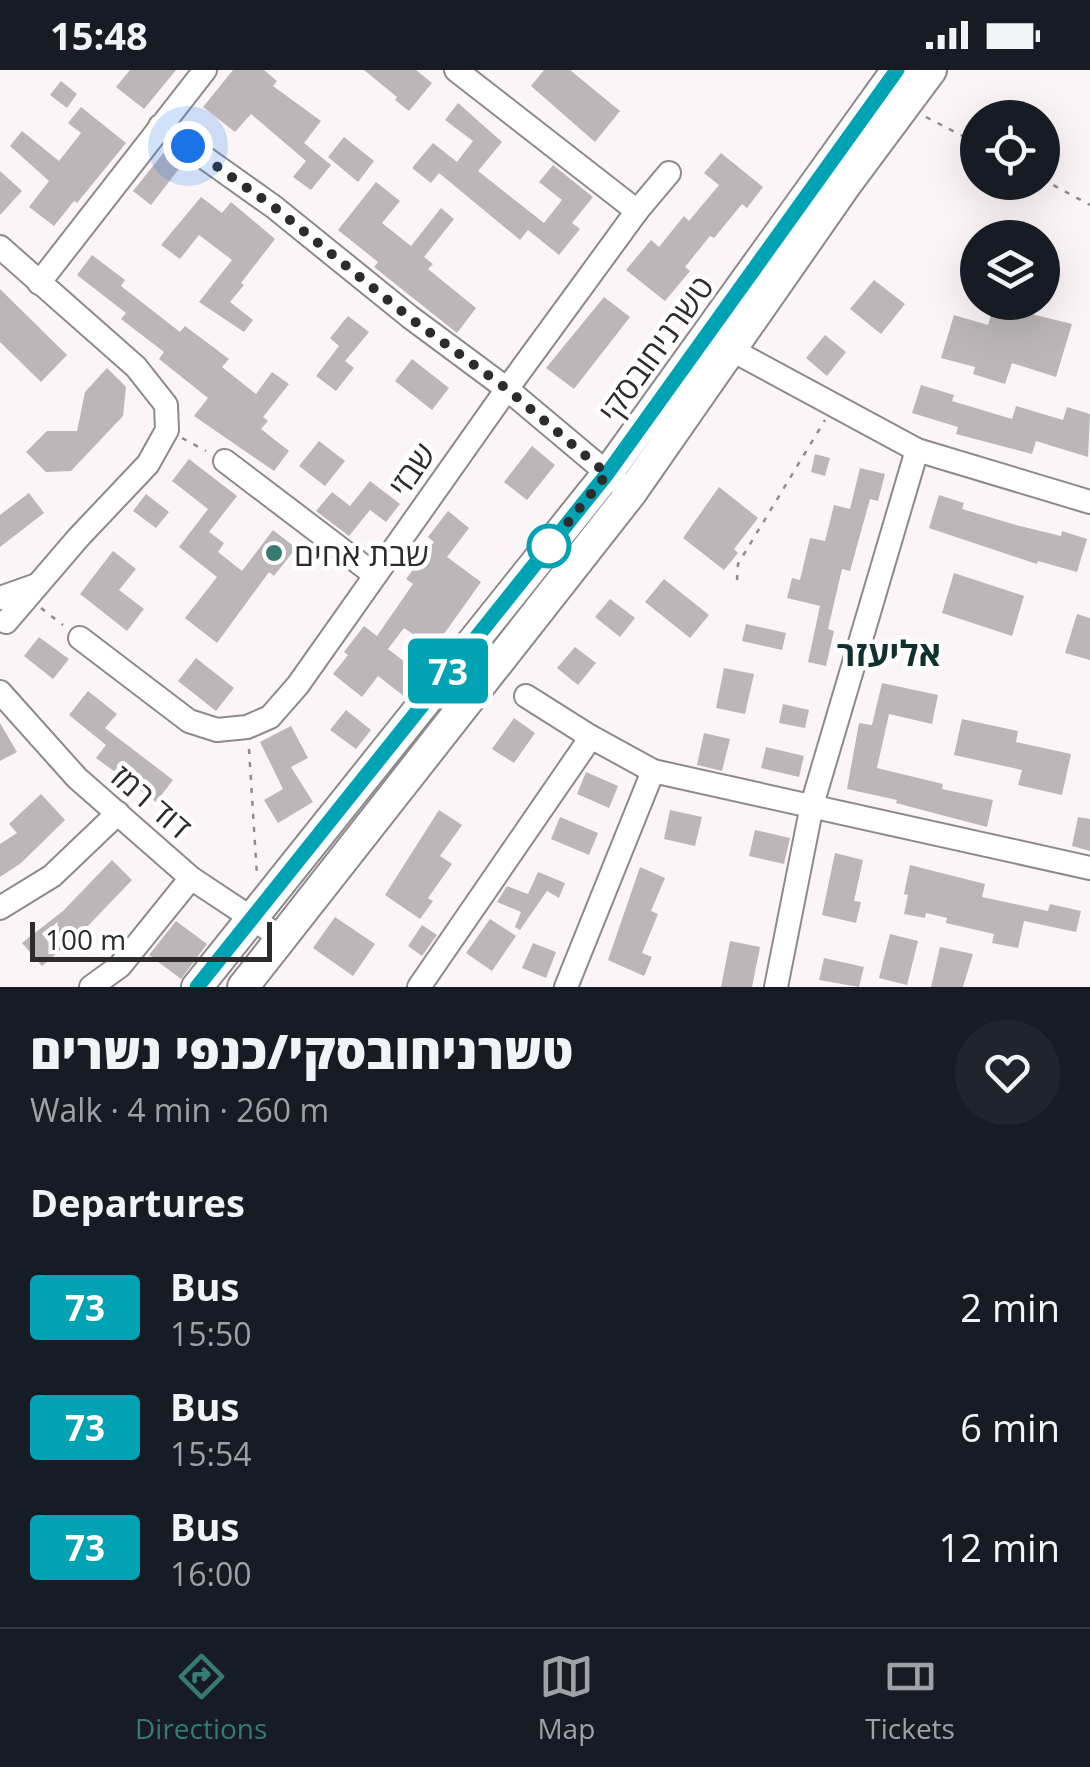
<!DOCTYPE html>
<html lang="en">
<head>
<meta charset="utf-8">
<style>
	:root { --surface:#171b24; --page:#20242c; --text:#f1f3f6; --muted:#9ea1a6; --line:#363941; --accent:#357b72 }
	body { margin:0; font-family:"Open Sans",Heebo,sans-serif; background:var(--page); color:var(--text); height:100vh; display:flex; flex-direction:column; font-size:38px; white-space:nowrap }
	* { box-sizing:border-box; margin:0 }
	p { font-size:32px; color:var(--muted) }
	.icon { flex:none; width:55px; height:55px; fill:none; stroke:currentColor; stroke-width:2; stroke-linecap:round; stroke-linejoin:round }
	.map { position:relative; height:917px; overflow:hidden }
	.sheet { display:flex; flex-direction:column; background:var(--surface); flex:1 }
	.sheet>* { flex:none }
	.badge { padding:0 20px; border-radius:8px; font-size:35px; line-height:65px }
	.fabs { position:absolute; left:960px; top:30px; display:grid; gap:20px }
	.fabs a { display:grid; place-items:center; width:100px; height:100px; border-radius:50%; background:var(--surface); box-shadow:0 10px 40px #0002; font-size:50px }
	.scale { position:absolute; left:30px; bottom:25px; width:242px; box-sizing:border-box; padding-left:10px; border:5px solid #2d2b2c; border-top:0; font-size:28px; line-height:35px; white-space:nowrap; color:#2d2b2c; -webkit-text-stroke:8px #fff; paint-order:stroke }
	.you { position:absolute; width:50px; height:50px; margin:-25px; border:8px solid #fff; border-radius:50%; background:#1a73e8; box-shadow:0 0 0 15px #1a73e833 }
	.map>.badge { position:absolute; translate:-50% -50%; box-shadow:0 0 0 5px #fff }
	h2 { padding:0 30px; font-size:38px; line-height:90px }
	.round { display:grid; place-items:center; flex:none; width:105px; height:105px; border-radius:52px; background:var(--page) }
	.head { display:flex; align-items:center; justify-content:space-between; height:170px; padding:0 30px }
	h1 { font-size:48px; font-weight:800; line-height:75px }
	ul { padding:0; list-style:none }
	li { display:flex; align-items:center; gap:30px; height:120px; padding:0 30px }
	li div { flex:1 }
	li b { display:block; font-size:38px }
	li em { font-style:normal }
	li .badge { min-width:110px; font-weight:700; text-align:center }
	.status { display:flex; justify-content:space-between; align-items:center; height:70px; padding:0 50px; background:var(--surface); direction:ltr }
	.status svg { height:28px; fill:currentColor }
	.dock { display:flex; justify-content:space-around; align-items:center; height:140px; border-top:2px solid var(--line); background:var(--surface); font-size:28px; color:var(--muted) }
	.dock a { display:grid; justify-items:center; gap:5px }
	.dock .current { color:var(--accent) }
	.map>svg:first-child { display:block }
</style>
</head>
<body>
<div class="status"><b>15:48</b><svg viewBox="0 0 49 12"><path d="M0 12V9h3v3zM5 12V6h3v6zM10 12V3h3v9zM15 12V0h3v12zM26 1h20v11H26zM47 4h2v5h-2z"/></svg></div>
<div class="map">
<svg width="1090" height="917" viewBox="0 0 1090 917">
	<rect width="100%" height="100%" fill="#fbf5f8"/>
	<g fill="#bcb6b9">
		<polygon points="130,0 176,0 144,39 116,17"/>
		<polygon points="233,0 264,0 277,11 273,16 321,51 304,73 331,95 311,120 293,107 306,91 251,44 235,62 203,37"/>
		<polygon points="364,0 416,0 432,13 409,41 395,30 397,27"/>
		<polygon points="544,0 570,0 620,41 595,72 531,16"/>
		<polygon points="61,11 77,24 67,38 50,25"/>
		<polygon points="458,33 502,72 478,101 544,153 562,130 539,112 553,95 593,127 572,153 580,159 559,185 528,160 520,170 439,103 431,113 412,98 433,73 457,92 473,71 445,50"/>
		<polygon points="81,37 126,73 77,133 74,131 54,156 29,137 49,111 10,76 22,61 59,91 81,63 68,53"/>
		<polygon points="344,67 374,91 358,112 328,87"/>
		<polygon points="165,81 182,95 151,135 133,121"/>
		<polygon points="721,83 763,117 747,138 742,134 714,168 710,166 685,197 690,201 665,231 626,200 651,170 659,177 684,146 689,151 719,115 704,103"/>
		<polygon points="0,101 22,121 0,145"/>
		<polygon points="376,112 400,131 382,153 411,176 441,138 454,149 424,187 433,194 428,199 476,238 457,263 374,197 378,192 338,160"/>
		<polygon points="201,127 222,143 231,132 275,169 241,213 244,215 230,232 253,250 244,262 199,232 232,190 199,165 180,189 161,175"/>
		<polygon points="92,185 125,210 121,216 180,262 185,256 229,289 222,297 256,324 272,302 289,314 263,347 268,351 261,359 289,381 274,401 194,346 208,328 159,289 164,282 121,249 126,243 77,205"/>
		<polygon points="874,210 905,234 881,264 850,239"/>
		<polygon points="0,219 67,285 41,312 0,272"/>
		<polygon points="604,227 630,247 574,319 546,298"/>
		<polygon points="994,235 1072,254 1056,307 1012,293 1005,314 973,304 975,297 941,288 954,245 988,255"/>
		<polygon points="348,246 369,262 345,291 354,298 336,321 316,306 339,276 330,268"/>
		<polygon points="825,265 846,282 827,306 806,288"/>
		<polygon points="412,289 449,318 432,340 395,311"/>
		<polygon points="107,298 126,317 123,346 71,401 46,402 26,382 47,361 77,361 85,322"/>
		<polygon points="921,315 954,325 952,331 1012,349 1016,336 1063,350 1067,337 1090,344 1088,387 1036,371 1032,384 956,364 958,357 912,343"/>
		<polygon points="319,371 345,391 325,416 299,396"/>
		<polygon points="532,376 555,395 527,430 504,412"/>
		<polygon points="815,384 830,388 825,406 811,402"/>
		<polygon points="189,389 237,426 209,462 224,473 218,482 242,501 273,460 296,478 274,506 269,502 217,573 185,548 217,507 179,477 208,439 172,411"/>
		<polygon points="860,398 885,404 878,431 870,429 850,501 842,499 828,559 834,561 826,596 808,592 820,536 787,528 792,508 800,510 810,468 825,471 834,435 850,439"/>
		<polygon points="370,411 400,434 386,452 370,440 349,466 316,441 332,422 350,436"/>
		<polygon points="719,417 758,448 734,479 738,483 724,500 683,468"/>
		<polygon points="29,423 44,443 0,477 0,445"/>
		<polygon points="146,424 169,442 156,458 133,441"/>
		<polygon points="939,425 964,433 962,439 1016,455 1061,466 1062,461 1087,469 1077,502 1038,491 1037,494 929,458"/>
		<polygon points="448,441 469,458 447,487 481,512 434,578 404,558 388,579 422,605 405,627 378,606 362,627 333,604 348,585 344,582 364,556 377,566 413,514 406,509 434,472 428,467"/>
		<polygon points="113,481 136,499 119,520 144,539 127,561 80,524"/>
		<polygon points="954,503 1024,526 1012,566 942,543"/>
		<polygon points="664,509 709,545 690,568 645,532"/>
		<polygon points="610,529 635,548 620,567 595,547"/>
		<polygon points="1077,544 1090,548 1090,590 1065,583"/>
		<polygon points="746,554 786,563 782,580 742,571"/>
		<polygon points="39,567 69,589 53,609 24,586"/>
		<polygon points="575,577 596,593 578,615 557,598"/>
		<polygon points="196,588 234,618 216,641 178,611"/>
		<polygon points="724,598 754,604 745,644 716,638"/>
		<polygon points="882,613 938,625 932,654 889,644 877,698 943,714 942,719 993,730 987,757 896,733 897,730 847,719 859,653 872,655"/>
		<polygon points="88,621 117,644 105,658 173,710 156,732 96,688 106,675 69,645"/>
		<polygon points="783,634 809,640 805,658 779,653"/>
		<polygon points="346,640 371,660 356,679 330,660"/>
		<polygon points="514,648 535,663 514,693 492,679"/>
		<polygon points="962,649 1018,661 1016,672 1071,684 1062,725 1018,715 1022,700 954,685"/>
		<polygon points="0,653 17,682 0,691"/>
		<polygon points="291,656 308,688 291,697 313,732 278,753 264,730 283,719 260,672"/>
		<polygon points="704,663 730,669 722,701 697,695"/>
		<polygon points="766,677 804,686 799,707 761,698"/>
		<polygon points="586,702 618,716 609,738 577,724"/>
		<polygon points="41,724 65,750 21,793 0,807 0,774 17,763 9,754"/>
		<polygon points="439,740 462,755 440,786 452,794 428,828 433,831 420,849 385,825"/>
		<polygon points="670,740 702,747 695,776 664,769"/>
		<polygon points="560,747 598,763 589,785 551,769"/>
		<polygon points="1078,747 1090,749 1090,781 1072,776"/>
		<polygon points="755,760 790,768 784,794 749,786"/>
		<polygon points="835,783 863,790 854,831 861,832 856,853 822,845"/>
		<polygon points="112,790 132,810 86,858 42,896 22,873 63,841"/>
		<polygon points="910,795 985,814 982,827 1048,841 1050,834 1081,841 1076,862 1024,851 1018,878 992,873 994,864 946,853 947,848 926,843 925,848 904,844 908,825 904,824"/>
		<polygon points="640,797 665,808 651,841 658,844 642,883 652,887 644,906 608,890"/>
		<polygon points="538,802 565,813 559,828 547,821 520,860 515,857 521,842 497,832 507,816 528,824"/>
		<polygon points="335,847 375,874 353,906 313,878"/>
		<polygon points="490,849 516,866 492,901 466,883"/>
		<polygon points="176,851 207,874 181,909 149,885"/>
		<polygon points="422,855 437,865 422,886 408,876"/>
		<polygon points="890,864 918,871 907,915 879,908"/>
		<polygon points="730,871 760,877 752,917 721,917"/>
		<polygon points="533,873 556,882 546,908 522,898"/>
		<polygon points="940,877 973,884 963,917 931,917"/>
		<polygon points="824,888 864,897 859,917 819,910"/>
	</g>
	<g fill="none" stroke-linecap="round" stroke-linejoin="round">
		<g stroke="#8e898b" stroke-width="26">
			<g id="minor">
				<polyline points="456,0 637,141"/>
				<polyline points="160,56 274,137 410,247 507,319 619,413"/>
				<polyline points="0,177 136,297 166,335 167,360 148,394 78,468 6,552"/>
				<polyline points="39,213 205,0"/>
				<polyline points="732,280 917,380 1090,432"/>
				<polyline points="225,391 375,505"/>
				<polyline points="0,528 37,515"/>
				<polyline points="80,568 189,651 217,660 247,657 270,647 298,615 507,319 637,141 669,103"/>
				<polyline points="0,622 77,708 191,808 280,867"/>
				<polyline points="526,626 591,667 653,701 1090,798"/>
				<polyline points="0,838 52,806 118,743"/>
				<polyline points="91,917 120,896 191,808"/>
				<polyline points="419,917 591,667"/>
				<polyline points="566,917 653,701"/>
				<polyline points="776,917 812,735 917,380"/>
			</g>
		</g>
		<g stroke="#8e898b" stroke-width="34">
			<g id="major">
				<polyline points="197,917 607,404 897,0"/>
				<polyline points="243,917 631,423 847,113 931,0"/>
			</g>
		</g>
		<g stroke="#8f8b8d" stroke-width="2.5" stroke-dasharray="5 8" stroke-linecap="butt">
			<polyline points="926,47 978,74"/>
			<polyline points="1042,109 1090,135"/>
			<polyline points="182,368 206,381"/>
			<polyline points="737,510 738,494 825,350"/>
			<polyline points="41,538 63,555"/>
			<polyline points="249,679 257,806"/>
		</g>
		<use href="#minor" stroke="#fff" stroke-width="22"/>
		<use href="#major" stroke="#fff" stroke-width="30"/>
	</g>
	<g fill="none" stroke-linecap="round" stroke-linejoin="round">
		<g stroke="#fff" stroke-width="22">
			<polyline id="line" points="197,917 607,404 897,0"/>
		</g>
		<use href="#line" stroke="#00a3b4" stroke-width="15"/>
		<polyline stroke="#2d2b2c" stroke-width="10" stroke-dasharray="0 18" points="188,76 274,137 410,248 507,319 607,404 549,476"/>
	</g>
	<circle fill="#fff" stroke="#00a3b4" stroke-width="5" cx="549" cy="476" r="20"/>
	<circle fill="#357b72" stroke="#fff" stroke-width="4" cx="274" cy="483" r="10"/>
	<g text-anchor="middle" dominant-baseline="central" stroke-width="9" stroke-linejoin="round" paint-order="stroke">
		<g font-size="32" fill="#2d2b2c" stroke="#fff">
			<text transform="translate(655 278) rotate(-54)">טשרניחובסקי</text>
			<text transform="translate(411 399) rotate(-55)">שבזי</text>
			<text transform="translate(152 731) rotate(41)">דוד רמז</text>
		</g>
		<g font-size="32" fill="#2d2b2c" stroke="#fff" text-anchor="start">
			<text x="294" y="483">שבת אחים</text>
		</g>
		<g font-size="35" font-weight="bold" fill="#10322e" stroke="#fff">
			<text x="889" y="582">אליעזר</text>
		</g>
	</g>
</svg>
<div class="fabs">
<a><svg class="icon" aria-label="locate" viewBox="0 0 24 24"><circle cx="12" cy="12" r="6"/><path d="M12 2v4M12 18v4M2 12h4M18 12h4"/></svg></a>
<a><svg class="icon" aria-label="layers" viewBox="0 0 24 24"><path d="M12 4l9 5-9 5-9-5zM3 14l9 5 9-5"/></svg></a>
</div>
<div class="scale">100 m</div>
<div class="you" style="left:188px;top:76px"></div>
<b class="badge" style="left:448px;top:601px;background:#00a3b4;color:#fff">73</b>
</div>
<section class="sheet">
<div class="head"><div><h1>טשרניחובסקי/כנפי נשרים</h1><p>Walk · 4 min · 260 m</p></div><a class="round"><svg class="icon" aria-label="heart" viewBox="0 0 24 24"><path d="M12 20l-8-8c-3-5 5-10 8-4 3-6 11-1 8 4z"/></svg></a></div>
<h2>Departures</h2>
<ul>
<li><span class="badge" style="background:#00a3b4;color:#fff">73</span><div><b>Bus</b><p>15:50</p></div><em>2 min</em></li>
<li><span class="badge" style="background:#00a3b4;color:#fff">73</span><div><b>Bus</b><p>15:54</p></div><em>6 min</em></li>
<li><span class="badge" style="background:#00a3b4;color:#fff">73</span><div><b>Bus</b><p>16:00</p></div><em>12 min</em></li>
</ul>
</section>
<nav class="dock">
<a class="current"><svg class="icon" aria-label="directions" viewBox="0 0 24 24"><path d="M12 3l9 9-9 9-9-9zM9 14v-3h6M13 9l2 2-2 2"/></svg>Directions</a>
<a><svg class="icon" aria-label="map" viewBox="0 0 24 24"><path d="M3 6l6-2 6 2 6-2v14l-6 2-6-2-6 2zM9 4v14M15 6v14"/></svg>Map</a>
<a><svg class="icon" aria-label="tickets" viewBox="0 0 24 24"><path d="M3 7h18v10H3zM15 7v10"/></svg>Tickets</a>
</nav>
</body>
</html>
